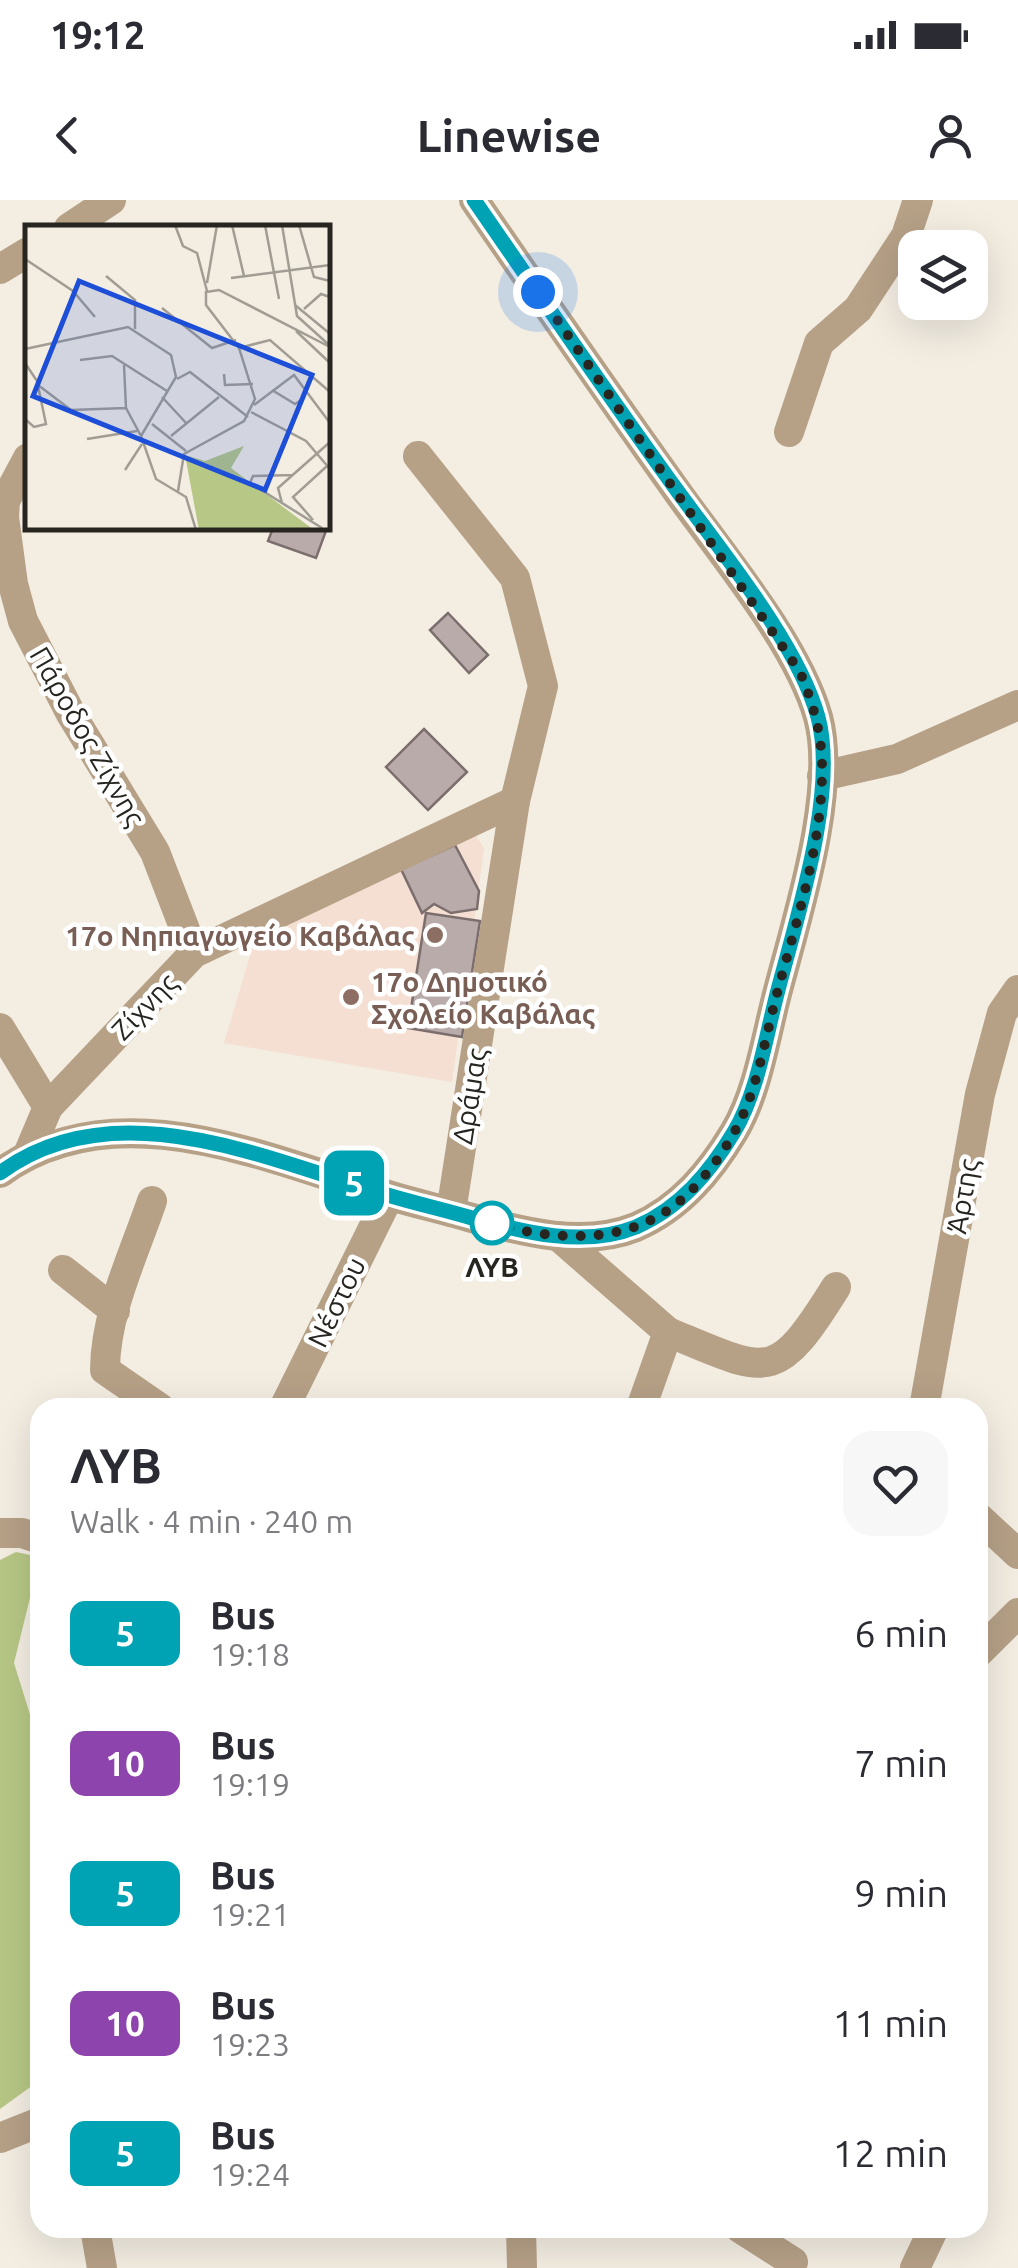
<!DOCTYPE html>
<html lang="en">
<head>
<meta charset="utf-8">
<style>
	:root { --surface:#fff; --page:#f7f7f7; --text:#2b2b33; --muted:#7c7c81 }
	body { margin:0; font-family:Ubuntu,sans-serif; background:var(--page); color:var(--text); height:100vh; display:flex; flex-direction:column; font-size:38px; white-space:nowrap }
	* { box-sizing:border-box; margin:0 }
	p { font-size:32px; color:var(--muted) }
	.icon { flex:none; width:55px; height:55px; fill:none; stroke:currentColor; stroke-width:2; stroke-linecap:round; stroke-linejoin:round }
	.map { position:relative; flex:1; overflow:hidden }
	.side { position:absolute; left:30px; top:1198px; width:958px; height:840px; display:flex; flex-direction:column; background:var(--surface); border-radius:30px; box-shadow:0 10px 40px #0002 }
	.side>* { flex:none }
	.badge { padding:0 20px; border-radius:15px; font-size:35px; line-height:65px }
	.tools { position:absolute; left:898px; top:30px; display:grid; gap:20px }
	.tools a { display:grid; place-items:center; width:90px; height:90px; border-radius:20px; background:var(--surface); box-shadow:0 10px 40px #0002; font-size:50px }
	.you { position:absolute; width:50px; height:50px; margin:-25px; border:8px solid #fff; border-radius:50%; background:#1a73e8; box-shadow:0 0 0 15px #1a73e833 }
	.map>.badge { position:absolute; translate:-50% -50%; box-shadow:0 0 0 5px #fff }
	.round { display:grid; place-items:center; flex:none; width:105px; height:105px; border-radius:30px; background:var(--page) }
	.overview { display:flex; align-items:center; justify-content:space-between; height:170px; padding:0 40px }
	h1 { font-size:48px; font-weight:700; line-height:75px }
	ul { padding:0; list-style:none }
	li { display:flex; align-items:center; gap:30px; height:130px; padding:0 40px }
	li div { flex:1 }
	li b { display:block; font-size:38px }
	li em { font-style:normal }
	li .badge { min-width:110px; font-weight:700; text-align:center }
	.status { display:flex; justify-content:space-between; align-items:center; height:70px; padding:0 50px; background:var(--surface); direction:ltr }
	.status svg { height:28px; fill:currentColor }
	header { display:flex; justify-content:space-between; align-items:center; height:130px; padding:0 40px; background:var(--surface); font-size:45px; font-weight:700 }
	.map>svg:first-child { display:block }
</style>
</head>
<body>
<div class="status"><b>19:12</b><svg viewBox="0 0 49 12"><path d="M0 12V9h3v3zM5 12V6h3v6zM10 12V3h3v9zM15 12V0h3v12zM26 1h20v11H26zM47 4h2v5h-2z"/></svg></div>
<header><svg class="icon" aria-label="back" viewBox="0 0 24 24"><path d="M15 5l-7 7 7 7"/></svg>Linewise<svg class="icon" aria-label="person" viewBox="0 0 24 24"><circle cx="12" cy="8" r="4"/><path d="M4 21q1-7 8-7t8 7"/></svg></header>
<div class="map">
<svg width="1018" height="2068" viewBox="0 0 1018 2068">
	<rect width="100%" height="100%" fill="#f3ede2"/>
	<polygon fill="#f5dfd2" points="472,630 484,648 452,882 224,843 252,749 272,751 283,720"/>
	<polygon fill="#b7c785" points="16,1352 40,1357 14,1463 32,1521 40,1526 40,1880 0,1909 0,1360"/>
	<g fill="#b9abaa" stroke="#7b6e6d" stroke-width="2.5">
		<polygon points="273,328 327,328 316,358 268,341"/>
		<polygon points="448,413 488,455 469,473 430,430"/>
		<polygon points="424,529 467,572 428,610 386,567"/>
		<polygon points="455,645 479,691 477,709 451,713 434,704 422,713 401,669"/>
		<polygon points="426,713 480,721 462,837 408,828"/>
	</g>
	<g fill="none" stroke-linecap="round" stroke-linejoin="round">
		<g stroke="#b6a187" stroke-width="30">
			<polyline points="69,28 111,0"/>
			<polyline points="0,69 28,52"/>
			<polyline points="789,232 819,143 858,109 906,36 918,0"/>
			<polyline points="418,256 515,378 543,486 515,601 451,1012"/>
			<polyline points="28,258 5,301 4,317 13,384 23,421 71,514 155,652 194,753"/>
			<polyline points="822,576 897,559 1018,505"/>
			<polyline points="0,828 48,907"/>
			<polyline points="29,952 48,907 194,753 515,601"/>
			<path d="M0,973C117,888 270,960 391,996C418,1004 445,1010 472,1018C523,1032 584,1048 636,1027C680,1008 710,972 734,932C758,892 766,835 778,790C797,717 838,590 818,517C798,446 725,358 681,297C611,199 542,99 474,0"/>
			<path d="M152,1001C134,1054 105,1113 105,1170L160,1208"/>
			<polyline points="558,1036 668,1132 641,1208"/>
			<polyline points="63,1070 115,1111"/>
			<path d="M668,1132C769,1174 775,1185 836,1087"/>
			<polyline points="284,1208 389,996"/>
			<polyline points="924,1208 980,894 1002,813 1018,790"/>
			<polyline points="978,1317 1018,1354"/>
			<polyline points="0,1333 22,1333 40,1339"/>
			<polyline points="978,1453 1018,1413"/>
			<polyline points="0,1938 40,1922"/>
			<polyline points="95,2028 102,2068"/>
			<polyline points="521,2028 522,2068"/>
			<polyline points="740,2028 793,2062"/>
			<polyline points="915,2068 934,2028"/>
		</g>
	</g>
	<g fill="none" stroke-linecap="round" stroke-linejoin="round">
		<g stroke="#fff" stroke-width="22">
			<path id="line" d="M0,973C116,887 270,961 391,996C418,1004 445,1010 472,1018C523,1032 584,1048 636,1027C680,1008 710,972 734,932C758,892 766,835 778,790C797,717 838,591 818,517C798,444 721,351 676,289C607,194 541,97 474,0"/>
		</g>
		<use href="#line" stroke="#00a3b4" stroke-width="15"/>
		<path stroke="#272520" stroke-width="10" stroke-dasharray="0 18" d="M492,1023C547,1039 611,1045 662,1014C692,996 720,960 736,929C756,893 764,845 774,805C793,731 821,652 822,575C823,537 814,506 800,472L538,92"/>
	</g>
	<g fill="#8d6e63" stroke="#fff" stroke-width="4">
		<circle cx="435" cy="735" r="10"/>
		<circle cx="351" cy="797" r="10"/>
	</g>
	<circle fill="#fff" stroke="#00a3b4" stroke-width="5" cx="492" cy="1023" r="20"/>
	<g text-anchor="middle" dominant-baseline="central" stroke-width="9" stroke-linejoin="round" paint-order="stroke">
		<g font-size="28" fill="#272520" stroke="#fff">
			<text transform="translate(88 536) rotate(60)">Πάροδος Ζίχνης</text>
			<text transform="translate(144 806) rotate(-46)">Ζίχνης</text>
			<text transform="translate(469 896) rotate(-81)">Δράμας</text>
			<text transform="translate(962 996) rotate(-80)">Άρτης</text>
			<text transform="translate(336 1102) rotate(-64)">Νέστου</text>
		</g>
		<g font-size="28" font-weight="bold" fill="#785e54" stroke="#fff" text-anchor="end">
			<text x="415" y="735">17ο Νηπιαγωγείο Καβάλας</text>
			<text x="371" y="781" text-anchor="start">17ο Δημοτικό<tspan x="371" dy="32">Σχολείο Καβάλας</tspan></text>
		</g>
		<g font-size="28" font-weight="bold" fill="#272520" stroke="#fff">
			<text x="492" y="1066">ΛΥΒ</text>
		</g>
	</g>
	<g transform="translate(25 25)">
		<rect width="305" height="305" fill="#f3ede2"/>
		<path d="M219,221L206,243L289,305H174L160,230L180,236Z" fill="#b7c785"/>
		<path fill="none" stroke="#a19d94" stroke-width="2.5" d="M150,0L158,21L172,28L182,66M207,0L219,51M240,0L254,74M257,0L272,91L303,119M274,0L289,52L305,56M0,34L48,66L70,92M81,51L110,75V104M206,53L305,40M182,58L192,0M270,80L304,108M137,83L187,123L211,115M279,84L296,69L305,72M271,106L305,138M214,123L245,115L305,167M0,124L103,102L146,130L151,152L116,211L131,254L161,272L171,305M55,135L87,131L142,166M0,138L12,156L21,199L9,202L0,194M99,140L101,183L116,211M199,149L200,160L228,159M152,154L165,147L223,192M13,160L46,185L101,183M247,165L270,179L276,175M137,172L162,199M229,180L269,150L305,198M226,187L281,216L305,244M127,199L161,226M146,211L194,172M62,214L112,206M100,245L117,219M268,250L228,251L225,258L297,303M153,266L159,229L219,196L230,174L214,123L181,80V67L194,65L305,122M257,278L253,263L305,217M288,295L268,272L302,241"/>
		<path fill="#1d4ed8" fill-opacity="0.15" stroke="#1d4ed8" stroke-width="5" d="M54,56L287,150L240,265L8,171Z"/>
		<rect width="305" height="305" fill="none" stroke="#272520" stroke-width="5"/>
	</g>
</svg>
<div class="tools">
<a><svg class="icon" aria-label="layers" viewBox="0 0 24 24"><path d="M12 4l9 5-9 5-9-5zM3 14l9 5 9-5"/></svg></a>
</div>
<div class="you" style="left:538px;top:92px"></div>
<b class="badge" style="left:354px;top:983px;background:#00a3b4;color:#fff">5</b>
<section class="side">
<div class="overview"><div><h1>ΛΥΒ</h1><p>Walk · 4 min · 240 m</p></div><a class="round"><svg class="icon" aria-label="heart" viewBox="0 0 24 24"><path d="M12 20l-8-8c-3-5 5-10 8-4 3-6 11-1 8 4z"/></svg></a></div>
<ul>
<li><span class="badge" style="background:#00a3b4;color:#fff">5</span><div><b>Bus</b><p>19:18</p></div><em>6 min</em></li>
<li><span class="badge" style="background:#8e44ad;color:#fff">10</span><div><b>Bus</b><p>19:19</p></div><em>7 min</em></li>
<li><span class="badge" style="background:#00a3b4;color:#fff">5</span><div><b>Bus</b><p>19:21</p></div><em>9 min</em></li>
<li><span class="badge" style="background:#8e44ad;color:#fff">10</span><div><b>Bus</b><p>19:23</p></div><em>11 min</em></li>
<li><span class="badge" style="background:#00a3b4;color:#fff">5</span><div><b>Bus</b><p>19:24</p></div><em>12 min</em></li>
</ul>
</section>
</div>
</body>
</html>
